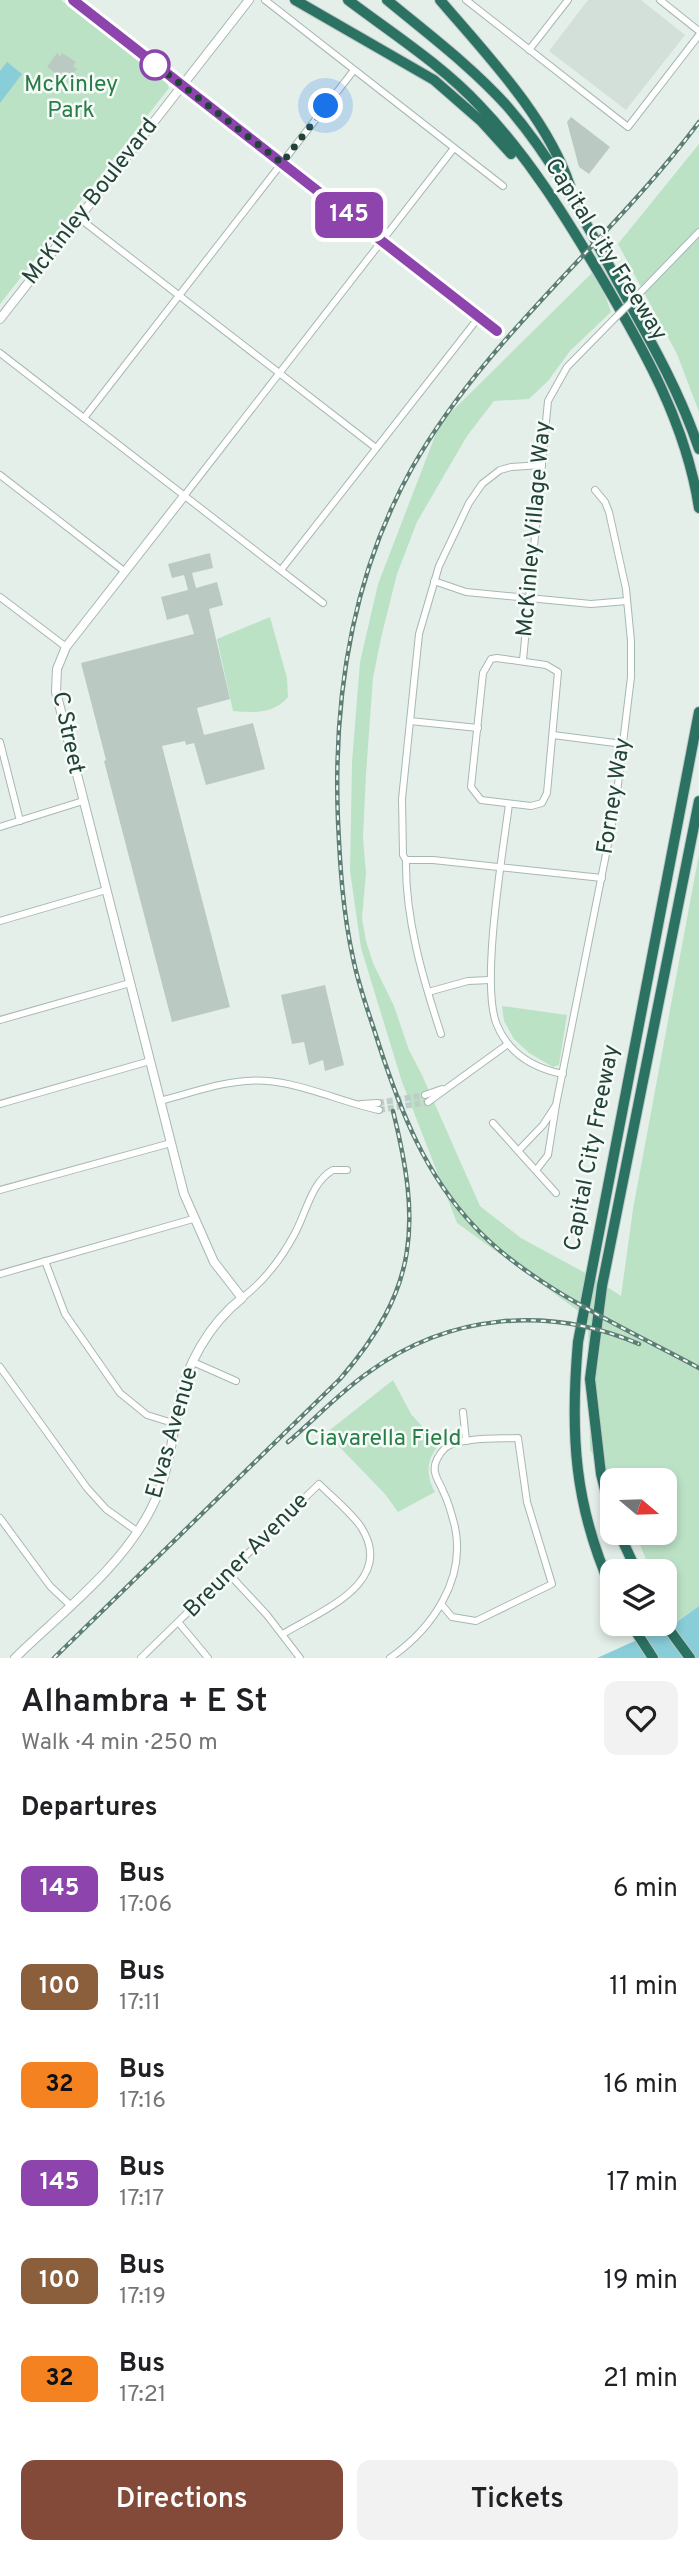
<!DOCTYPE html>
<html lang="en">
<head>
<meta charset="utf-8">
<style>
	:root { --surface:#fff; --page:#f2f2f2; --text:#202124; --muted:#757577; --accent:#834a3a }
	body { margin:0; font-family:Overpass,sans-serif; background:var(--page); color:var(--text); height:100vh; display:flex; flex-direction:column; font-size:26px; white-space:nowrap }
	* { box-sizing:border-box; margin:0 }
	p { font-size:23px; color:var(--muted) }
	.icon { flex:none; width:38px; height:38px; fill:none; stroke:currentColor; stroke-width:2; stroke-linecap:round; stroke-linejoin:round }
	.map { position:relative; height:1658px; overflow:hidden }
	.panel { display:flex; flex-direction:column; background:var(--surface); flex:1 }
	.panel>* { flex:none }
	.badge { padding:0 14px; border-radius:10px; font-size:24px; line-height:46px }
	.needle { width:46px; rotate:109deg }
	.fabs { position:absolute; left:600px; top:1468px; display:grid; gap:14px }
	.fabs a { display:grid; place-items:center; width:77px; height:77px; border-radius:14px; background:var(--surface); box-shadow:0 4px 10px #0003; font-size:35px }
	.you { position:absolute; width:35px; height:35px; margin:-18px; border:5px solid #fff; border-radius:50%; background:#1a73e8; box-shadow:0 0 0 10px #1a73e833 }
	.map>.badge { position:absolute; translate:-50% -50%; box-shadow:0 0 0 4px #fff }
	h2 { padding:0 21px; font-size:26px; line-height:63px }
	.round { display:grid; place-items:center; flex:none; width:74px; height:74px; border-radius:14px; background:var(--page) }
	.headline { display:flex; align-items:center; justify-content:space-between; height:119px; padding:0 21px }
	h1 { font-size:33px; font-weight:600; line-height:52px }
	.button { display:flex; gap:14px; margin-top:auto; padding:14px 21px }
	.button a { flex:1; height:80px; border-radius:14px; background:var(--accent); color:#fff; font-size:28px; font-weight:600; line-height:80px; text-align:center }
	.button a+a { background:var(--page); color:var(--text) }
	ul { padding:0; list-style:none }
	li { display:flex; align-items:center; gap:21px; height:98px; padding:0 21px }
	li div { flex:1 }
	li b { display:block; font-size:26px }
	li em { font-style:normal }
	li .badge { min-width:77px; font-weight:700; text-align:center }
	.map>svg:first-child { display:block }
</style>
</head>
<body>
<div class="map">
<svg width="699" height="1658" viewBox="0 0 699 1658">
	<rect width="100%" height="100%" fill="#e5efea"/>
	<polygon fill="#d3dfd9" points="588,0 641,0 685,35 626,110 549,51"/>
	<g fill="#bce2c6">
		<polygon points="0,0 61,0 166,82 169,88 0,304"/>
		<polygon points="699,144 699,412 677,354 618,244"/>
		<polygon points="596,269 611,312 570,351 548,381 529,399 494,401 467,436 417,522 397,574 381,638 373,678 366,774 363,837 366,873 362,918 366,941 373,963 394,1006 409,1050 422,1075 480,1206 521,1238 589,1275 621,1296 633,1209 699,854 699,1606 677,1622 667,1603 665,1604 665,1572 651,1571 635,1533 665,1533 665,1480 612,1480 612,1483 590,1450 588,1318 457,1223 402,1082 361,948 350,871 352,762 360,662 378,584 440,423"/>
		<path d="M270,617L287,678L288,697C274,714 253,713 233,711L217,639Z"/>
		<polygon points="502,1006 567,1015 559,1065 553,1067 529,1053 514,1039 504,1021"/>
		<path d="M393,1380L411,1414L439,1445C426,1460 426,1475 435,1492L398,1512L385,1494L326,1433Z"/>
	</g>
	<g fill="#89cdd8">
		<polygon points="7,62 22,74 0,103 0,71"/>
		<polygon points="699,1606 699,1658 597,1658 677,1622"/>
	</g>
	<g fill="#bacac3">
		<polygon points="57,53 60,56 62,53 76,62 73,66 77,69 70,78 62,71 59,76 47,67"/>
		<polygon points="571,117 610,147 589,174 579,167 567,122"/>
		<polygon points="210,553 213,568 192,573 196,588 217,582 223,605 209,609 230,699 197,708 204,735 253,723 265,769 206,785 194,743 186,745 185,741 162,746 230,1007 172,1022 104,761 106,760 81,663 194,634 188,614 167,620 161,597 188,590 184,575 172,578 168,564"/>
		<polygon points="325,985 344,1065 325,1071 323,1060 309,1065 304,1042 292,1044 281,995"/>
	</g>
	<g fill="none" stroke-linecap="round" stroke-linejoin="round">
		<g stroke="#becdc7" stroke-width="6" stroke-dasharray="6 3" stroke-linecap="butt">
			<polyline points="378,1103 425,1095"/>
			<polyline points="379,1110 428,1102"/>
		</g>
		<g stroke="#a7b8b2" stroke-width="8">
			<g id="minor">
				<polyline points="265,0 503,186"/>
				<polyline points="466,0 628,127 699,35"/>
				<polyline points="660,0 699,31"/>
				<polyline points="529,50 568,0"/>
				<polyline points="79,218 376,448"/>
				<polyline points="382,241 497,331"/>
				<polyline points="639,294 699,232"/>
				<polyline points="0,353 323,603"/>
				<polyline points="84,418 354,70"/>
				<polyline points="542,465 511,467 500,470 482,484 469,503 439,566 419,634 402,799 403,855 406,860 433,860 602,878"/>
				<polyline points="0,475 124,571"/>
				<polyline points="184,496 454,148"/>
				<polyline points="281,570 479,317"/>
				<polyline points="434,581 466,592 591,604 627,601"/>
				<polyline points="0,597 66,647"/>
				<polygon points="497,658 546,665 558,672 547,793 542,803 531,806 481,800 471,787 483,673 491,659"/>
				<polyline points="523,660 548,401 567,367 614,319"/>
				<polyline points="410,721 478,728"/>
				<polyline points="553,735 623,744"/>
				<polyline points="0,742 20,821"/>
				<path d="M509,804C503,851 480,986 497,1025C509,1054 533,1068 563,1074"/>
				<polyline points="0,827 83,801"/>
				<path d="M406,860C405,919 423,979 441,1034"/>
				<polyline points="0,921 106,890"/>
				<polyline points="428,992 468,981 490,980"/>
				<polyline points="0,1020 130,983"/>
				<polyline points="425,1095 442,1089"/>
				<path d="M160,1101C188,1094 217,1083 246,1081C292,1077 335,1101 379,1110"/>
				<polyline points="428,1102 508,1044"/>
				<polyline points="0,1104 150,1061"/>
				<polyline points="361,1104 378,1103"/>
				<polyline points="556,1105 615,809 631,677 631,641 626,589 609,512 605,502 595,490"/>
				<polyline points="493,1123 556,1193"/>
				<polyline points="519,1150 543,1125 556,1105 548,1155 537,1169"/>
				<polyline points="0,1190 171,1143"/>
				<polyline points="45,1261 65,1314 120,1393 147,1415 176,1424"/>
				<polyline points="0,1274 193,1219"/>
				<path d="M242,1298C263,1282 281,1259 294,1235C306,1214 311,1182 333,1170H347"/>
				<polyline points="193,1362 236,1381"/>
				<polyline points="0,1367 87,1488 106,1509 138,1532"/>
				<polyline points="463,1412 466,1441"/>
				<polyline points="0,1518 50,1586 70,1605"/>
				<polyline points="228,1573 267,1615 300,1658"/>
				<polyline points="179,1623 208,1658"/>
				<path d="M141,1658L319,1484C333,1498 350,1511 361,1527C397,1583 320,1611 283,1634"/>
				<path d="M390,1658C432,1629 466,1580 455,1527C452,1515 449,1503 443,1491C441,1485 436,1479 435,1472C433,1464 439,1454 445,1448C459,1437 500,1439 518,1438L527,1502L552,1584L476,1621L452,1617L441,1604"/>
			</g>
		</g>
		<g stroke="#a7b8b2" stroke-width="10">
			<g id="tertiary">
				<polyline points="73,0 382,241"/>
				<polyline points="0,319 249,0"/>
				<path d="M15,1658C63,1611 120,1569 151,1509C168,1476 172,1442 178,1406C186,1365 209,1324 242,1298L214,1262L184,1194L56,692L57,669L66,647L184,496"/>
			</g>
		</g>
		<g stroke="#c1cac8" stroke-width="12">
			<g id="motorway">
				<polyline points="295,0 434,80 481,121 511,154"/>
				<path d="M348,0C393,34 442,65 480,106C528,156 565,216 600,275C643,348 686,423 699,508"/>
				<path d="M387,0C428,34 471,66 507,106C554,160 586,223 620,286C650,340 679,390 699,449"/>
				<path d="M440,0C486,54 547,117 570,186"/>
				<polyline points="612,1517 601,1474 590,1379 602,1286 699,801"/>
				<polyline points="619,1533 637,1572"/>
				<path d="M612,1590C574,1505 570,1434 578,1342L699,712"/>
				<polyline points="631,1624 653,1658"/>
				<polyline points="665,1624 690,1658"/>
			</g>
		</g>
		<use href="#minor" stroke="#fff" stroke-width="6"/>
		<use href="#tertiary" stroke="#fff" stroke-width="8"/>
		<use href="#motorway" stroke="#2b7263" stroke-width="10"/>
		<g stroke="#5d7e75" stroke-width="4.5">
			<g id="rail">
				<path d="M699,122C610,242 486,337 412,468C351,577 333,699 338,821C340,867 343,913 353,958C359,988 370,1016 379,1045C401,1112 425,1174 474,1226C529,1286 627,1329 699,1368"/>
				<path d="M288,1442C315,1419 340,1392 369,1372C449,1314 548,1305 639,1344"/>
				<path d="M54,1658L340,1379C419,1288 421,1224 393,1111"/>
			</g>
		</g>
		<use href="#rail" stroke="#f6fbf8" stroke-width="2" stroke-dasharray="5" stroke-linecap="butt"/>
		<g stroke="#a7b8b2" stroke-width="8" stroke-linecap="butt">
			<polyline id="minor-bridge" points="614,319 639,294"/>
		</g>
		<use href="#minor-bridge" stroke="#fff" stroke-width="6"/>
	</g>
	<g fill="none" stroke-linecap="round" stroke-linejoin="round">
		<g stroke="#fff" stroke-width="16">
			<polyline id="line" points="73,0 497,331"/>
		</g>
		<use href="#line" stroke="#8e44ad" stroke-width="10"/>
		<polyline stroke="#22433a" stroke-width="7" stroke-dasharray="0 12.6" points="155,65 152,62 282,163 326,106"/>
	</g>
	<circle fill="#fff" stroke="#8e44ad" stroke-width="3.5" cx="155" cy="65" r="14"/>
	<g text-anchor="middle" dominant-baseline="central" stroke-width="5" stroke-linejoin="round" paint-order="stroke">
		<g font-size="23" fill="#287e48" stroke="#f6fbf8">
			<text x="71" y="85">McKinley<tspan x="71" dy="26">Park</tspan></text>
			<text x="383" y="1439">Ciavarella Field</text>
		</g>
		<g font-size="23" fill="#22433a" stroke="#f6fbf8">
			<text transform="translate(91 202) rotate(-52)">McKinley Boulevard</text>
			<text transform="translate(605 250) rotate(58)">Capital City Freeway</text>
			<text transform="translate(535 529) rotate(-85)">McKinley Village Way</text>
			<text transform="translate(67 733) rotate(78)">C Street</text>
			<text transform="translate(615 796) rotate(-81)">Forney Way</text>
			<text transform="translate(593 1148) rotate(-79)">Capital City Freeway</text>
			<text transform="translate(173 1433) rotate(-74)">Elvas Avenue</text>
			<text transform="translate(247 1556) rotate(-45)">Breuner Avenue</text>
		</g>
	</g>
</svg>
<div class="fabs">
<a><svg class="needle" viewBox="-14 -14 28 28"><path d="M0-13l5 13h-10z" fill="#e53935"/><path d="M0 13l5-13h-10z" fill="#757577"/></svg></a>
<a><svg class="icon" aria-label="layers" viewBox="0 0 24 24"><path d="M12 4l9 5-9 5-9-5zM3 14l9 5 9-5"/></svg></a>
</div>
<div class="you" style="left:326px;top:106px"></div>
<b class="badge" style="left:349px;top:215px;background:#8e44ad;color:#fff">145</b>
</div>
<section class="panel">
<div class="headline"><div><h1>Alhambra + E St</h1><p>Walk · 4 min · 250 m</p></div><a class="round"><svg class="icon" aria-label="heart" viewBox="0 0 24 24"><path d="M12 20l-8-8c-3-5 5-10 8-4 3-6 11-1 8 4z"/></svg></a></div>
<h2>Departures</h2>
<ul>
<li><span class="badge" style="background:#8e44ad;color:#fff">145</span><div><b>Bus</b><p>17:06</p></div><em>6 min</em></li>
<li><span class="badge" style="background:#8b5e3c;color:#fff">100</span><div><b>Bus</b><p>17:11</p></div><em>11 min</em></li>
<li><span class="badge" style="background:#f58220;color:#111">32</span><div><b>Bus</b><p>17:16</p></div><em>16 min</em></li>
<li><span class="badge" style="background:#8e44ad;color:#fff">145</span><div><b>Bus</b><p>17:17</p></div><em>17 min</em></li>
<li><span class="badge" style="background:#8b5e3c;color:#fff">100</span><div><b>Bus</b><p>17:19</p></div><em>19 min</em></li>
<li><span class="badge" style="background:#f58220;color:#111">32</span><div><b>Bus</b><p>17:21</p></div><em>21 min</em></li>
</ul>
<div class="button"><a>Directions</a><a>Tickets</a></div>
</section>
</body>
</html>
